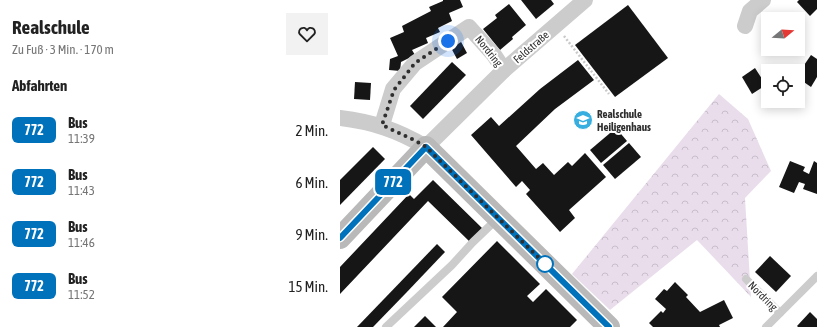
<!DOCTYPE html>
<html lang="de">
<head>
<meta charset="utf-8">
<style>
	:root { --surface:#fff; --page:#f2f2f2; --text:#222; --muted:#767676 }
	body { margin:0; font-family:"Asap Condensed",sans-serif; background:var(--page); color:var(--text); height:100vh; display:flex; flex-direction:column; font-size:15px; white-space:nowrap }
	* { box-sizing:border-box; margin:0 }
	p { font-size:13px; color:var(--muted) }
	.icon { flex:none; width:22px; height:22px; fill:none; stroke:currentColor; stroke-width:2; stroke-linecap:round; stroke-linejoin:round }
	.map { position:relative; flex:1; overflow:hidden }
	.sheet { display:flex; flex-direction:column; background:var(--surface); width:340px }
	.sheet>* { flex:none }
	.badge { padding:0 8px; border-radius:6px; font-size:14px; line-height:26px }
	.needle { width:26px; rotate:72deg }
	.controls { position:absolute; left:421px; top:12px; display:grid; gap:8px }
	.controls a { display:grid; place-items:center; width:44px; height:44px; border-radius:0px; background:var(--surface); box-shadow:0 2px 10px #0003; font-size:20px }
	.you { position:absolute; width:20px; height:20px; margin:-10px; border:3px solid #fff; border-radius:50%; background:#1a73e8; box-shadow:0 0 0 6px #1a73e833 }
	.map>.badge { position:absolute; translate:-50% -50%; box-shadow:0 0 0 2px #fff }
	h2 { padding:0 12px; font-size:15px; line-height:36px }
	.round { display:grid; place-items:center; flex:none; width:42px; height:42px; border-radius:0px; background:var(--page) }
	.head { display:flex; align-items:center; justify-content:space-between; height:68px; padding:0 12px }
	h1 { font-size:19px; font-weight:700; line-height:30px }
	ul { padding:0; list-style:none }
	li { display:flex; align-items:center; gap:12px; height:52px; padding:0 12px }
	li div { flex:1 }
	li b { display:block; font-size:15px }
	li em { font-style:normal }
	li .badge { min-width:44px; font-weight:700; text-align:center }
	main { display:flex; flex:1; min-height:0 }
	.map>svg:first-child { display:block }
</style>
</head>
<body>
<main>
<section class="sheet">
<div class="head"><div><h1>Realschule</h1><p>Zu Fuß · 3 Min. · 170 m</p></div><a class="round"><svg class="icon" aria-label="heart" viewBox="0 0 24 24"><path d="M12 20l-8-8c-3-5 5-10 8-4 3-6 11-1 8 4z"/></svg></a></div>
<h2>Abfahrten</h2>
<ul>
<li><span class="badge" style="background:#0072bc;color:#fff">772</span><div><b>Bus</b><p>11:39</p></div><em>2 Min.</em></li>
<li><span class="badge" style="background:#0072bc;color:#fff">772</span><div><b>Bus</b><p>11:43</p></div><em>6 Min.</em></li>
<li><span class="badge" style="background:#0072bc;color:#fff">772</span><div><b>Bus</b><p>11:46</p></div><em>9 Min.</em></li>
<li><span class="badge" style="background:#0072bc;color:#fff">772</span><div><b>Bus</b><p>11:52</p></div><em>15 Min.</em></li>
</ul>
</section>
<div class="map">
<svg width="477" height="327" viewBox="0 0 477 327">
	<defs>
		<pattern id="forest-crowns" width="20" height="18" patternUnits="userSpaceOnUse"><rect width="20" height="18" fill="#e9ddec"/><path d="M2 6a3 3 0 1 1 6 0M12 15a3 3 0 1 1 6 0" fill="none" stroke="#c8becb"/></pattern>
	</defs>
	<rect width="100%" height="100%" fill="#fff"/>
	<polygon fill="url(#forest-crowns)" points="379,94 408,119 431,171 405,198 411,297 357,240 270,310 232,274"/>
	<g fill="#161616">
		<polygon points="103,0 120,0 123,7 109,13 112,21 98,28 100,32 86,38 88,43 72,50 75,55 61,62 60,71 49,70 50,59 58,56 50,38 64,32 62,26 91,11 89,7 103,1"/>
		<polygon points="181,0 211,0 214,4 196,19"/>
		<polygon points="459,0 477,0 477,9 470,16 457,2"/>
		<polygon points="169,4 186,25 172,37 173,39 160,50 143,29 157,18 155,15"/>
		<polygon points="288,5 328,58 275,97 235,45"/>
		<polygon points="428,29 428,38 424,33"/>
		<polygon points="119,38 127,53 117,59 109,44"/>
		<polygon points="471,55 477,59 477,77 471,87 458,78 458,74"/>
		<polygon points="238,60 254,80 215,109 176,146 196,169 203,163 214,175 228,162 232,166 245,153 266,177 229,210 235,218 220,232 186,194 190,190 182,181 176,187 131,135 151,117 159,126 200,89"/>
		<polygon points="112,62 126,75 83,119 70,106"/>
		<polygon points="415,68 426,85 412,94 402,77"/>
		<polygon points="15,82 31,83 30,100 14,99"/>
		<polygon points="276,128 287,141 261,163 250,150"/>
		<polygon points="289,143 301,157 275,179 263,165"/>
		<polygon points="33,147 45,159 0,205 0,180"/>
		<polygon points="450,161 465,167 463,171 469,174 474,161 477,163 477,194 463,189 465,184 459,182 454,193 439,187"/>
		<polygon points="93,180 143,229 130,242 88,201 0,294 0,267 69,194 74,199"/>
		<polygon points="157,241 200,284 187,296 193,302 206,289 237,320 230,327 103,327 117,312 102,297"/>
		<polygon points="97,244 105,252 66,293 33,327 17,327"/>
		<polygon points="430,256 451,276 436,292 415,272"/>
		<polygon points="335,282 348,295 346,297 360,312 384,300 393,318 379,325 380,327 313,327 309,323 321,311 323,313 326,309 315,299 324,289 327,291"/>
		<polygon points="470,312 477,319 477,327 458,327 457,326"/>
		<polygon points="85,316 96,327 74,327"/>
	</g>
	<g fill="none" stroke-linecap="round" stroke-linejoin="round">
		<polyline stroke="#c9c9c9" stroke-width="2.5" stroke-dasharray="2 2" stroke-linecap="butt" points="224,36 269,94"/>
		<g stroke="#ccc" stroke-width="8">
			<polyline points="406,279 440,313"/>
			<polyline points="46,327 112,265 133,242 157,219"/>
			<polyline points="426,327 477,276"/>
		</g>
		<g stroke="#ccc" stroke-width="16">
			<polyline points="405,26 410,11 423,0"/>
			<path d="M0,118C33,122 57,130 86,147L164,70L245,0"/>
			<polyline points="42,125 53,89 75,63 129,27 154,55 164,70"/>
		</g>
		<polyline stroke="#b9b9b9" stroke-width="22" points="0,238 86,147 269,327"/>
	</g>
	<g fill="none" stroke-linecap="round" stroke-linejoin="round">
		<g stroke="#fff" stroke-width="9">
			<polyline id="line" points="0,238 86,147 269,327"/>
		</g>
		<use href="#line" stroke="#0072bc" stroke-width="6"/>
		<polyline stroke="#2f2f2f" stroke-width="4" stroke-dasharray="0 7.2" points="108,41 75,63 54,90 42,125 76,141 86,147 205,264"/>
	</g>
	<defs>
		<g id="school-disc" transform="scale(1)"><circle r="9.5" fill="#37aee0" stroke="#fff"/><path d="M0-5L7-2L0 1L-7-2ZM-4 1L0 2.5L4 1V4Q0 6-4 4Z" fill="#fff"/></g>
	</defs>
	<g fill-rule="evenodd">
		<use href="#school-disc" x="243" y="120"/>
	</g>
	<circle fill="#fff" stroke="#0072bc" stroke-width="2" cx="205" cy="264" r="8"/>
	<g text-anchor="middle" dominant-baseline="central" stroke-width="4" stroke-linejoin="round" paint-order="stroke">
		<g font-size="11" fill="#2f2f2f" stroke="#fff">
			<text transform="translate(191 47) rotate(-41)">Feldstraße</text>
			<text transform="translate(149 51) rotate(51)">Nordring</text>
			<text transform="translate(423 296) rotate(45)">Nordring</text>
		</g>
		<g font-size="11" font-weight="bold" fill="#2f2f2f" stroke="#fff" text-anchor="start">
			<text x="257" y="114">Realschule<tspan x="257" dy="13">Heiligenhaus</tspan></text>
		</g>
	</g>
</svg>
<div class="controls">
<a><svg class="needle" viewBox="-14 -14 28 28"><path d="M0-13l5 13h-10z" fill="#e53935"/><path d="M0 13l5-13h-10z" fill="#767676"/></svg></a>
<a><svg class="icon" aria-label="locate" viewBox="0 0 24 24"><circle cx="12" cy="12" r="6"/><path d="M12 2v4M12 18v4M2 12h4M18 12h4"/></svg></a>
</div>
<div class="you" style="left:108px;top:41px"></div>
<b class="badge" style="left:53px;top:182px;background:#0072bc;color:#fff">772</b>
</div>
</main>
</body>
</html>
